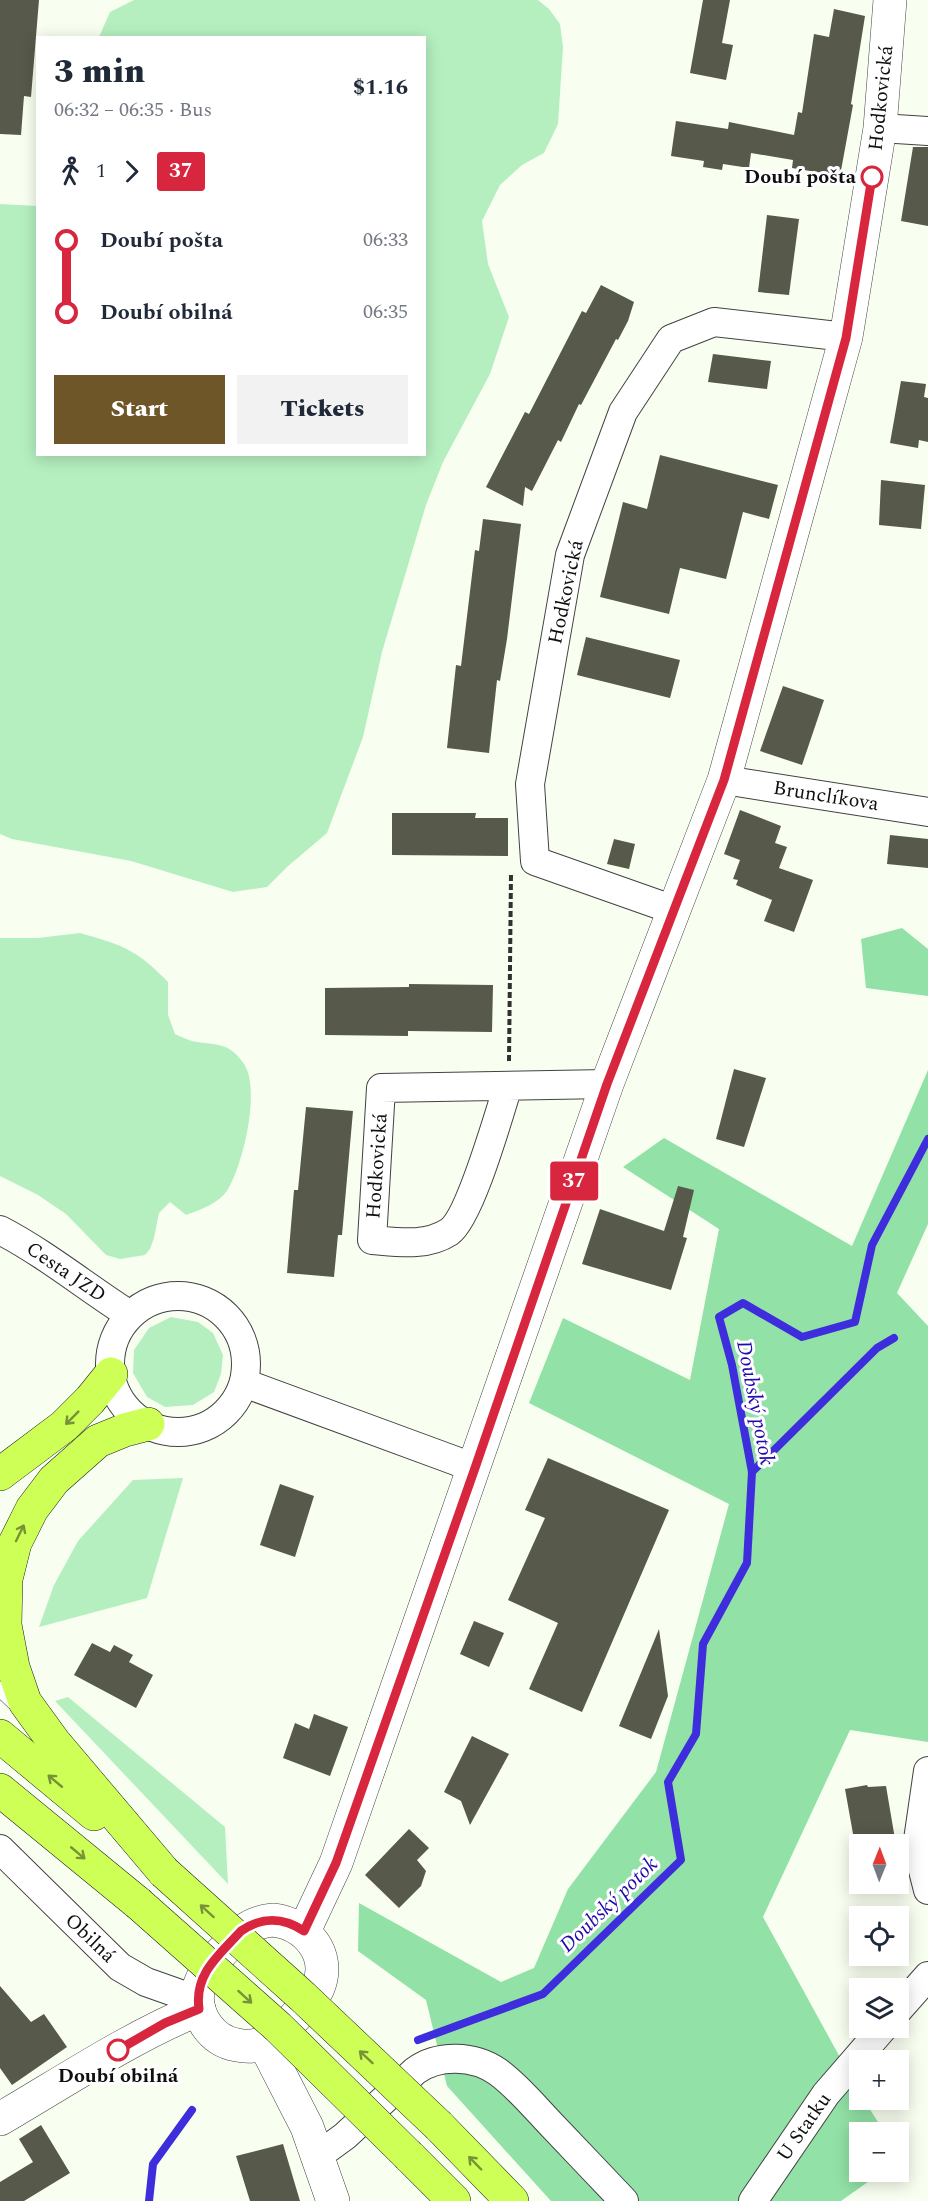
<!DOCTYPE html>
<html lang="en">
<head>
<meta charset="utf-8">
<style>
	:root { --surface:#fff; --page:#f2f2f3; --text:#1f2937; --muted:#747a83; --accent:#6e5629 }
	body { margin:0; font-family:Spectral,serif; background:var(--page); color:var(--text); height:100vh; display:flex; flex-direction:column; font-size:22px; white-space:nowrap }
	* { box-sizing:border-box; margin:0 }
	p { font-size:20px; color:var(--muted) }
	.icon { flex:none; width:33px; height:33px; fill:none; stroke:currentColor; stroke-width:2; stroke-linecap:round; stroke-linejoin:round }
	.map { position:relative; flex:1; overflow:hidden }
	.side { position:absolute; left:36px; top:36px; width:390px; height:420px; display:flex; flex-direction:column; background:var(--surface); border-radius:0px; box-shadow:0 3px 15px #0003 }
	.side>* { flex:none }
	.badge { padding:0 12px; border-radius:4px; font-size:21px; line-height:39px }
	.needle { width:39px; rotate:1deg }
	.buttons { position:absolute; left:849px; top:1834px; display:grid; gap:12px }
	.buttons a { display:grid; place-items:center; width:60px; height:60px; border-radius:0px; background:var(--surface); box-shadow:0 3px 15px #0003; font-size:30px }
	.map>.badge { position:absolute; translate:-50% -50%; box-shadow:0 0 0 3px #fff }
	.legs { display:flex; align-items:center; gap:9px; height:66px; padding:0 18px; font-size:20px }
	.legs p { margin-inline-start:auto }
	.overview { display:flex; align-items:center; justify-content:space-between; height:102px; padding:0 18px }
	h1 { font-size:33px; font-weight:800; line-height:45px }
	.button { display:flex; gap:12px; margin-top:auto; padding:12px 18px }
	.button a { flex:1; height:69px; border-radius:0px; background:var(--accent); color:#fff; font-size:24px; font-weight:800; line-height:69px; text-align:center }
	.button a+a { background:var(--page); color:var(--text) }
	ul { padding:0 18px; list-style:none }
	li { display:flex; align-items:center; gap:21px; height:72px; font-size:22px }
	li i { display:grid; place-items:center; width:9px; height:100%; margin:0 8px; background:currentColor }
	li i::after { content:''; width:15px; height:15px; margin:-8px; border:4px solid; border-radius:50%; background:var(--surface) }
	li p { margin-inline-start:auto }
	li:first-child i { background:linear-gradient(#0000 50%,currentColor 0) }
	li:last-child i { background:linear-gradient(currentColor 50%,#0000 0) }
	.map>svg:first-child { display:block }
</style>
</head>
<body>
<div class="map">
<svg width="928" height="2201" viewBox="0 0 928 2201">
	<rect width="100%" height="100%" fill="#f8fff0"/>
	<g fill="#b5efbf">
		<polygon points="134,0 538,0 549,9 560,24 563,47 558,124 544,153 522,165 500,185 482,221 488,264 509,317 490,374 443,462 426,505 382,652 363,737 327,833 287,867 267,887 233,892 131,861 12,839 0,834 0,204 37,206 38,454 424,454 424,38 99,37 110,12"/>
		<path d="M80,933C123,945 137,950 168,982V1015L175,1034C182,1037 189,1041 197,1042C218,1045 230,1043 244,1064C261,1089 243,1165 228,1189C220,1203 200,1210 186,1215L170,1202L159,1213L154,1238L150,1249L145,1255L120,1259L106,1255L66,1214L38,1195L0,1176V938H38Z"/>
		<polygon points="171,1317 198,1322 213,1333 223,1355 221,1374 214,1392 193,1405 165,1407 147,1397 133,1373 134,1350 149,1328"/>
		<polygon points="183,1478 147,1598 39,1627 54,1585 78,1541 133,1480"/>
		<polygon points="68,1697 225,1827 228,1884 55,1701"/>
	</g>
	<g fill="#92e1a6">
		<polygon points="902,928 928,949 928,996 866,988 861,939"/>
		<polygon points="928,1070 928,1224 897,1293 928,1326 928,1742 850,1730 763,1917 859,2092 860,2100 864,2100 885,2133 860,2133 860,2172 882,2172 841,2201 551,2201 447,2086 426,2000 358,1951 359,1903 501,1982 534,1968 568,1889 656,1772 729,1504 529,1403 563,1318 690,1380 719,1229 623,1167 664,1138 852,1246"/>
	</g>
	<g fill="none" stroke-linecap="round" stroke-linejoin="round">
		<g stroke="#3e2ddc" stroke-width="8">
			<polyline points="752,1472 877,1348 894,1338"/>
			<polyline points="418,2040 543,1994 681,1860 668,1782 696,1734 703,1644 747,1563 752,1472 732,1365 719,1317 743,1303 802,1337 855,1322 872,1245 928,1139"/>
			<polyline points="149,2201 153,2164 192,2110"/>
		</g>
	</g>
	<g fill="#57594a">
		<polygon points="0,0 39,0 31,97 24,96 21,135 0,134"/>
		<polygon points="703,0 730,0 722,43 733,45 726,80 690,73"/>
		<polygon points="834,9 865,16 851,104 853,105 840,176 792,168 793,160 751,153 749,168 723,164 722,170 703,167 704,161 671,156 676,121 728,129 729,122 794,135 798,112 802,113 814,34 829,37"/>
		<polygon points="913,147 928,147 928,226 901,221"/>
		<polygon points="767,215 799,219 789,295 758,292"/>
		<polygon points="601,285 634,302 628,321 618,340 616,339 581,405 579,404 561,442 558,440 532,491 525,487 523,506 486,487 525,412 529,414 582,311 586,313"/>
		<polygon points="713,354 771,361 767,389 708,382"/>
		<polygon points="901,381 926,384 924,397 928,398 928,442 919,440 918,448 890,443"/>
		<polygon points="660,455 778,485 769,519 743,512 726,579 680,568 669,614 600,597 623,502 647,509"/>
		<polygon points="881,480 925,485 921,529 879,525"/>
		<polygon points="483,519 521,524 507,639 500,681 497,680 489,753 447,748 456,665 461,666 475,550 479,551"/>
		<polygon points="586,637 680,660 670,698 577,675"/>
		<polygon points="783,686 824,700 802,765 760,751"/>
		<polygon points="740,810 781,826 775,843 787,847 779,868 813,880 794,932 764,921 772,900 736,885 738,880 733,879 740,860 724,854"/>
		<polygon points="392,813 476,813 475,818 508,818 508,856 392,855"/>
		<polygon points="890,835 928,839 928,868 887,864"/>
		<polygon points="614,839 635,844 629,869 607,864"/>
		<polygon points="409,984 493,985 492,1032 408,1031 408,1036 325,1035 325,988 409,987"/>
		<polygon points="734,1069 766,1078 744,1147 716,1139"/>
		<polygon points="306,1107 353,1111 342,1235 338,1235 334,1277 287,1273 294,1190 298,1190"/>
		<polygon points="678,1186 694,1190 683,1237 687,1238 671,1290 582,1264 600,1209 664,1231"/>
		<polygon points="548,1458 669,1510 582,1712 529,1689 558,1623 508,1600 545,1518 525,1510"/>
		<polygon points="280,1484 314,1496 295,1557 260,1545"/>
		<polygon points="474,1621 504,1633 489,1667 460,1654"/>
		<polygon points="659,1629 668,1696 651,1739 619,1726"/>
		<polygon points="92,1643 110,1652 114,1645 133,1655 129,1662 153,1675 136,1708 74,1675"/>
		<polygon points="314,1714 348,1727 330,1776 283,1758 295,1723 309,1729"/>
		<polygon points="472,1736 509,1754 470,1825 461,1801 444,1792"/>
		<polygon points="867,1785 868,1787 886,1786 896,1845 855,1845 845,1789"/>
		<polygon points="409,1829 429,1848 417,1860 426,1871 421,1886 399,1908 365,1875"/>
		<polygon points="0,1986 31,2022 44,2014 67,2047 12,2085 0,2068"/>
		<polygon points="41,2125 70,2173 24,2201 0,2201 0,2182 33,2162 19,2139"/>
		<polygon points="283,2144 300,2201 250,2201 236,2156"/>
	</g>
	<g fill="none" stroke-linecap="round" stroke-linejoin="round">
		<g stroke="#424242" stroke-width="16">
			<polyline id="service" points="0,1689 18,1706"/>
		</g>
		<g stroke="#424242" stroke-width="30">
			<g id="minor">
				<polyline points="880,128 928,131"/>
				<polyline points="724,780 928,812"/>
				<polyline points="674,910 535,861 530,784 570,555 623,412 671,339 714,322 846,337"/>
				<path d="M508,1086C499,1114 470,1218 449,1232C426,1247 397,1242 372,1240L381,1088L607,1084"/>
				<path d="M0,1230C46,1254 86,1287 130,1315"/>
				<circle cx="178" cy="1364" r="68"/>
				<polyline points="244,1383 475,1468"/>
				<polyline points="928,1771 917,1847 928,1890"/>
				<polyline points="0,1849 120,1967 146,1982 197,2000"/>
				<polyline points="898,2010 928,1976"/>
				<path d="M319,2155L345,2136L415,2071C438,2054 474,2055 498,2072C516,2085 532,2104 547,2120C573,2147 598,2174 624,2201"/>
				<polyline points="753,2201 826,2094 883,2028"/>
			</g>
		</g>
		<g stroke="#424242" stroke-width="34">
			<g id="tertiary">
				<path d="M273,1920C307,1924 332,1955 318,1988C313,2000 303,2008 295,2017C279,2035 263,2051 237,2045C225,2043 214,2036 207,2026C187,1998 201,1974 221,1953C237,1935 249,1922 273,1920Z"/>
				<polyline points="304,1931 336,1863 607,1084 724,780 846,337 880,128 890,0"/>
				<polyline points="264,2043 307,2127 333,2201"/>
				<path d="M0,2119C65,2081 129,2038 199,2009"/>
			</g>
		</g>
		<g stroke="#202020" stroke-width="34">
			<g id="trunk">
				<polyline points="148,1424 125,1430 98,1441 54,1480 32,1509 15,1543 6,1579 5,1625 13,1667 25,1702 54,1742 164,1872"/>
				<polyline points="0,1474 64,1426 90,1400 111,1374"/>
				<polyline points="0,1736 94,1814"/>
				<polyline points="0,1790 138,1903"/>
				<polyline points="439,2126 512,2201"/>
				<polyline points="409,2156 454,2201"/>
			</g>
		</g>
		<polyline stroke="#313131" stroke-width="4" stroke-dasharray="6 3" stroke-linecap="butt" points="509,1061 511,874"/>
		<use href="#service" stroke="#fff" stroke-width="15"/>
		<use href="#minor" stroke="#fff" stroke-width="28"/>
		<use href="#tertiary" stroke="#fff" stroke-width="33"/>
		<use href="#trunk" stroke="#ceff57" stroke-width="33"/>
		<g stroke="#202020" stroke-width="34" stroke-linecap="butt">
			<g id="trunk-bridge">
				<polyline points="164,1872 303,1997 439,2126"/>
				<polyline points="138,1903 278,2027 409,2156"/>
			</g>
		</g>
		<use href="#trunk-bridge" stroke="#ceff57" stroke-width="33"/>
	</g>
	<defs><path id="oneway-shaft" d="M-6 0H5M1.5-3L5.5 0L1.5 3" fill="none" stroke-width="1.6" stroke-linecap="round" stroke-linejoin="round" transform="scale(1.5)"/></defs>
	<g stroke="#789337">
		<use href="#oneway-shaft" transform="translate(72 1418) rotate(135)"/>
		<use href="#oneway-shaft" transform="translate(20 1533) rotate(-64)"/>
		<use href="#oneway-shaft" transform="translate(55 1781) rotate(-140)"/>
		<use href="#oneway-shaft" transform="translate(78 1853) rotate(40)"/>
		<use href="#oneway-shaft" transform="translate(207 1911) rotate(-138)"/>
		<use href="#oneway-shaft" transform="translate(245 1997) rotate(42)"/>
		<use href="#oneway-shaft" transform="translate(366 2057) rotate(-137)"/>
		<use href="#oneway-shaft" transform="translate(475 2163) rotate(-134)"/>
	</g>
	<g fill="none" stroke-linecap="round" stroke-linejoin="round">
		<g stroke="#fff" stroke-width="14">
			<path id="line-1" d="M118,2050L165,2023L199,2009C194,1974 219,1955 241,1931C261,1917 283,1917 304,1931L336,1863L475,1468L607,1084L724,780L846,338L872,177"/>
		</g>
		<use href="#line-1" stroke="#d7263d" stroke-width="9"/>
	</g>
	<g fill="#fff" stroke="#d7263d" stroke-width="3">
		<circle cx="872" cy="177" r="10"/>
		<circle cx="118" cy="2050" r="10"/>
	</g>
	<g text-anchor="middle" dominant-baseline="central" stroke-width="6" stroke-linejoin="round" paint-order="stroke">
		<g font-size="20" fill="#0f0f0f" stroke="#fff">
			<text transform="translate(881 98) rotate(-84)">Hodkovická</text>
			<text transform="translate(566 592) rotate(-78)">Hodkovická</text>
			<text transform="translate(826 796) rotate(9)">Brunclíkova</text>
			<text transform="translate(377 1166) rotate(-86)">Hodkovická</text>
			<text transform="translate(66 1272) rotate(34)">Cesta JZD</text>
			<text transform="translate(90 1938) rotate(44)">Obilná</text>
			<text transform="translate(804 2127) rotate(-55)">U Statku</text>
		</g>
		<g font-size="20" font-weight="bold" fill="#0f0f0f" stroke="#fff" text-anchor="end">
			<text x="856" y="177">Doubí pošta</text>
			<text x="118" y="2076" text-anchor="middle">Doubí obilná</text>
		</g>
		<g font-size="21" font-style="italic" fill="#1f09af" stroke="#fff">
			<text transform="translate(755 1403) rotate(79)">Doubský potok</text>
			<text transform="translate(609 1905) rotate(-44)">Doubský potok</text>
		</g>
	</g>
</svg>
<div class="buttons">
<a><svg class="needle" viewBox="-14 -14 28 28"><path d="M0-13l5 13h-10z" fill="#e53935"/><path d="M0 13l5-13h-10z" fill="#747a83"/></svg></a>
<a><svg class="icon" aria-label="locate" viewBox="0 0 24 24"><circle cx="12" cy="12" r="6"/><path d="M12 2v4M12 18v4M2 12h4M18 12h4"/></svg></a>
<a><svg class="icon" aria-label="layers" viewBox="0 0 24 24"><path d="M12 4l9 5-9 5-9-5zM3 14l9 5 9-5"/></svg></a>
<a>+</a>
<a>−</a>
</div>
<b class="badge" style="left:574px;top:1181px;background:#d7263d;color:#fff">37</b>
<section class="side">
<div class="overview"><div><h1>3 min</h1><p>06:32 – 06:35 · Bus</p></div><b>$1.16</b></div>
<div class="legs"><svg class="icon" aria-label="walk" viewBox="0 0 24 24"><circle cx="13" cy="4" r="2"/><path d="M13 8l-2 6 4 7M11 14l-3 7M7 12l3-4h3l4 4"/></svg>1<svg class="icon" aria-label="forward" viewBox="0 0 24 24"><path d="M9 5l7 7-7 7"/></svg><b class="badge" style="background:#d7263d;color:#fff">37</b></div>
<ul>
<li><i style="color:#d7263d"></i><b>Doubí pošta</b><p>06:33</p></li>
<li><i style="color:#d7263d"></i><b>Doubí obilná</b><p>06:35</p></li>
</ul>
<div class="button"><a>Start</a><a>Tickets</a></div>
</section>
</div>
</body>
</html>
